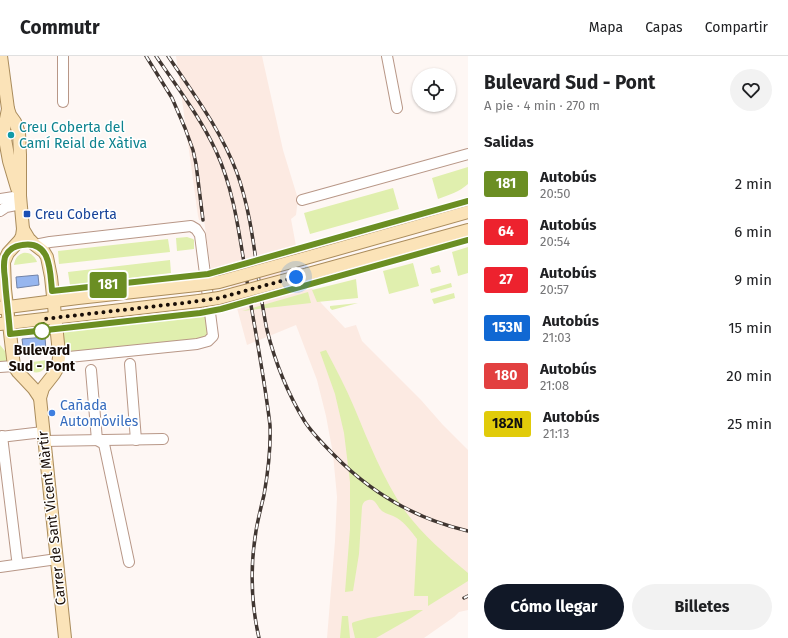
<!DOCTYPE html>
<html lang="es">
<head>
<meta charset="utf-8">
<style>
	:root { --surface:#fff; --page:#f2f2f2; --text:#202124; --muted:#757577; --line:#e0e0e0; --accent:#111827 }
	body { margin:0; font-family:"Fira Sans",sans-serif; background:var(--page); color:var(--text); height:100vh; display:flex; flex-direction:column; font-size:15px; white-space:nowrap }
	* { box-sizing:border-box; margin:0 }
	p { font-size:13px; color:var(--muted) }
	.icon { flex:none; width:22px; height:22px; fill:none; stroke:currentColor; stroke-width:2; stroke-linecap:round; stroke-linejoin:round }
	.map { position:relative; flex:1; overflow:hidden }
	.panel { display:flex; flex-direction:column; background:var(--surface); width:320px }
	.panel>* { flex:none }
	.badge { padding:0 8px; border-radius:3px; font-size:14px; line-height:26px }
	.fabs { position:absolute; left:412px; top:12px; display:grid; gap:8px }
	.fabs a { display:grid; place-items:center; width:44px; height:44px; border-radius:50%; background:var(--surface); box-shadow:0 1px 3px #0004; font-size:20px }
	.you { position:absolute; width:20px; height:20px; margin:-10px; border:3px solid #fff; border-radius:50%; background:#1a73e8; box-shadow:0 0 0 6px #1a73e833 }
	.map>.badge { position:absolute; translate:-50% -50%; box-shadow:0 0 0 2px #fff }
	h2 { padding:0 16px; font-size:15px; line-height:36px }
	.round { display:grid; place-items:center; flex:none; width:42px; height:42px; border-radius:21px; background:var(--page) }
	.headline { display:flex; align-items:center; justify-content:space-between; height:68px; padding:0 16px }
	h1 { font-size:19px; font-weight:700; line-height:30px }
	.cta { display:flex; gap:8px; margin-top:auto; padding:8px 16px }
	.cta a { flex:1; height:46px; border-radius:24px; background:var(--accent); color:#fff; font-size:16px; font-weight:700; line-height:46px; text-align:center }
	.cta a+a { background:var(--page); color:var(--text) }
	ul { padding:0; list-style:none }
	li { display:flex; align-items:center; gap:12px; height:48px; padding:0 16px }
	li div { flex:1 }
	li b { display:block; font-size:15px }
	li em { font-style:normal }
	li .badge { min-width:44px; font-weight:700; text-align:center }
	header { display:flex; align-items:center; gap:24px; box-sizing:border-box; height:56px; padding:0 20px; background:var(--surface); border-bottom:1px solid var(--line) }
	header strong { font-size:19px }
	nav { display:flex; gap:22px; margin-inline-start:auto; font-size:14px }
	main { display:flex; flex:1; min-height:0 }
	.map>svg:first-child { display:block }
</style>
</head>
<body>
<header>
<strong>Commutr</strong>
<nav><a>Mapa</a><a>Capas</a><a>Compartir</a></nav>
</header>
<main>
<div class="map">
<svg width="468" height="582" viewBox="0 0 468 582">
	<rect width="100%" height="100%" fill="#fef7f4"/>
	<polygon fill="#fceae2" points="176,0 262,0 283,94 298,143 296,159 291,163 296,190 306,218 315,239 322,248 345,272 356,269 362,285 421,344 443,369 468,394 468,554 459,556 454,561 424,582 327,582 335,485 337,441 333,398 326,360 317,324 296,269 247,289 227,215 212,220 204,164 199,164 198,160"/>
	<g fill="#e0efae">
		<path d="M468,111V128C459,136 449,139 438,143L432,122Z"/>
		<polygon points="393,132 399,153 310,178 304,157"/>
		<polygon points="468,148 468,151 317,193 316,190"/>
		<polygon points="187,181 193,183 194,184 194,193 177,195 176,182"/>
		<polygon points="168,183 170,196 59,208 58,195"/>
		<polygon points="437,190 440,190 440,191 325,223 324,219 395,200 406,198"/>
		<polygon points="468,191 468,217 458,220 452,196"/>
		<path d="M23,197C30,196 35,200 37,206L14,209C15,202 18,199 23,197Z"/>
		<polygon points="170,204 171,217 70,229 68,216"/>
		<polygon points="413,207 419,230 389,238 383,215"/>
		<polygon points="439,209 441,216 432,218 430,212"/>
		<polygon points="356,223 358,242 317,246 312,234"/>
		<polygon points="451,227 452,231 431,237 430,233"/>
		<polygon points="308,236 311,247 242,255"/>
		<polygon points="454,237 455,242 434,248 432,243"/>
		<polygon points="358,247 332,254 330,252 330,250"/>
		<polygon points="208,258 209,277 204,285 65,299 62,274"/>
		<polygon points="0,289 5,295 8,308 0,309"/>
		<path d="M326,294C336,313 346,332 354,351C369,387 383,423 405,455C423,479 445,498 468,517V525L428,550V540H414L417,483C411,475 405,467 397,462C392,459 386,458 382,455C377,451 376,442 368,444C364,445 363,447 362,451L359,498L353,535L345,536L350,473V426L344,377L335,338L320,296Z"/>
		<path d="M47,304C47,319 29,321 25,307Z"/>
		<polygon points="414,554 423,554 411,562 376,582 355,582 352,569 352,567 354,566 368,562"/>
		<polygon points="342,560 348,560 350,582 340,582"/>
	</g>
	<g fill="#97b6ef" stroke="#7183a9">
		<polygon points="38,219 39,229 17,232 16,221"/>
		<polygon points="45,281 46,295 24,298 22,283"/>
	</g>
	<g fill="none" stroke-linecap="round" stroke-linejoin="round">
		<g stroke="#b89787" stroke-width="12">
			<g id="minor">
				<polyline points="387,0 397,52"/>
				<polyline points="63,46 63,0"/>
				<polyline points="0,143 20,140"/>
				<polyline points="302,144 468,98"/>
				<polyline points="0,155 6,151 21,148"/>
				<polyline points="35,189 50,186 191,170 196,173 200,179 213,280 208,285 197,288 59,302"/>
				<polyline points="130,308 136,384"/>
				<polyline points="0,311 14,310"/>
				<polyline points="91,314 97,384 104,388 129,506"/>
				<polyline points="2,380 17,503"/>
				<polyline points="0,381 43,376"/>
				<polyline points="44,385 163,383"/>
				<polyline points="0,511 57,503"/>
			</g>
		</g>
		<g stroke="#aa8c5c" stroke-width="14">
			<g id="major">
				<polyline points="1,0 8,53 4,73 5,83 9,105 17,132"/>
				<polyline points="8,53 10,59 15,66 19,77 20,99 20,140 23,173 22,180 20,184 8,197 4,206 5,233 12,294 14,310 18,316 34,333 40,342"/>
				<polyline points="23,173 29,183 35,189 44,196 47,201 51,221 59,297 59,302 57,313 54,318 43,332 40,342 65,582"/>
				<polyline points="302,203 468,156"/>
				<polyline points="308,218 468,174"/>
				<polyline points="0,252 78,242 197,229"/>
				<polyline points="0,268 199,245"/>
			</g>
		</g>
		<use href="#minor" stroke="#fff" stroke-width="10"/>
		<use href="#major" stroke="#fbe3b8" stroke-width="12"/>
		<g stroke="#403631" stroke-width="3.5">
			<g id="rail">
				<polyline points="146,0 172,42 185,72 193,94 196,108 203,164"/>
				<path d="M156,0C177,31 200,61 216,95C234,134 239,177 246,219C254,269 264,319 270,369C271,393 268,416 264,439C261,451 258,463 256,475C250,511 251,547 259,582"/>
				<path d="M168,0C193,37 221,74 237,117C255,167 256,222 267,274C275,306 288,338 305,366C313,378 323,388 333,398C370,436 416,463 468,475"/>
				<polyline points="464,542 468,540"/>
			</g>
		</g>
		<use href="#rail" stroke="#fff" stroke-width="2" stroke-dasharray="6" stroke-linecap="butt"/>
		<g stroke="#aa8c5c" stroke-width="14" stroke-linecap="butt">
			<g id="major-bridge">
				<polyline points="197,229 219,226 302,203"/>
				<polyline points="199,245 219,242 308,218"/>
			</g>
		</g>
		<use href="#major-bridge" stroke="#fbe3b8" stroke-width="12"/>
	</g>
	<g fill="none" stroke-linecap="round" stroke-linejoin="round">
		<g stroke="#fff" stroke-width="9">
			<path id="line" d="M468,145L208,218L52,235C50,215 51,184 22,189C14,190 8,194 5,201C3,208 4,216 5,223C6,241 9,260 10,278L200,257L221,253L468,184"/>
		</g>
		<use href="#line" stroke="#6b8e23" stroke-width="6"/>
		<polyline stroke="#180d07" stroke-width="4" stroke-dasharray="0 7.2" points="42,275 44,263 192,246 219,242 296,221"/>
	</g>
	<circle fill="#0f9aa8" stroke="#fff" stroke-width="1.5" cx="11" cy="79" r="4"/>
	<rect fill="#1a4fb4" stroke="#fff" stroke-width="1.5" x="23" y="154" width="8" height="8" rx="2"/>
	<circle fill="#fff" stroke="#6b8e23" stroke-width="2" cx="42" cy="275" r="8"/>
	<circle fill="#3f7fe0" stroke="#fff" stroke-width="1.5" cx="52" cy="357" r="4"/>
	<g text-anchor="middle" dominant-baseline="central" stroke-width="3" stroke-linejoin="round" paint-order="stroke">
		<g font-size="14" fill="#0d838f" stroke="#fff" text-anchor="start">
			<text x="19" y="71">Creu Coberta del<tspan x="19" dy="16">Camí Reial de Xàtiva</tspan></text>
		</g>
		<g font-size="14" fill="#164399" stroke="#fff" text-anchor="start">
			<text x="35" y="158">Creu Coberta</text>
		</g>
		<g font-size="14" font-weight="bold" fill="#180d07" stroke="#fff">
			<text x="42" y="294">Bulevard<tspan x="42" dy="16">Sud - Pont</tspan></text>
		</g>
		<g font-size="14" fill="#366cbe" stroke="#fff" text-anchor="start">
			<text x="60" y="349">Cañada<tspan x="60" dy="16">Automóviles</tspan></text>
		</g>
		<g font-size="14" fill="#180d07" stroke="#fff">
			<text transform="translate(52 462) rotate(-96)">Carrer de Sant Vicent Màrtir</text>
		</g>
	</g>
</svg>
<div class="fabs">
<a><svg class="icon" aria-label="locate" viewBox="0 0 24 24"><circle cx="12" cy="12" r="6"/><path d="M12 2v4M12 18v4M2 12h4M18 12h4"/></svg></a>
</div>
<div class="you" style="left:296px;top:221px"></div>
<b class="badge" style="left:108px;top:229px;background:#6b8e23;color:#fff">181</b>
</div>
<section class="panel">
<div class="headline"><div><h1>Bulevard Sud - Pont</h1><p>A pie · 4 min · 270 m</p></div><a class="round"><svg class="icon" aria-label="heart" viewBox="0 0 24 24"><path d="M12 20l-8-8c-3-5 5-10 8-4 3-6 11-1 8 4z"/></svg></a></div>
<h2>Salidas</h2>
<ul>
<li><span class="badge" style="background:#6b8e23;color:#fff">181</span><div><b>Autobús</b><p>20:50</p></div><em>2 min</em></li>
<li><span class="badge" style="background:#ed222e;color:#fff">64</span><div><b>Autobús</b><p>20:54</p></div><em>6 min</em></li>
<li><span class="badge" style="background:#ed222e;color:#fff">27</span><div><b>Autobús</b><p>20:57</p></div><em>9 min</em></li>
<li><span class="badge" style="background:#1068d3;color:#fff">153N</span><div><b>Autobús</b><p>21:03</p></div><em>15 min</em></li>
<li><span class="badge" style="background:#e24040;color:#fff">180</span><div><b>Autobús</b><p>21:08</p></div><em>20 min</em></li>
<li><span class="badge" style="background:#e1cb0a;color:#111">182N</span><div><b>Autobús</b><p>21:13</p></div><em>25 min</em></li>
</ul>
<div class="cta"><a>Cómo llegar</a><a>Billetes</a></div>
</section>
</main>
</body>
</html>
